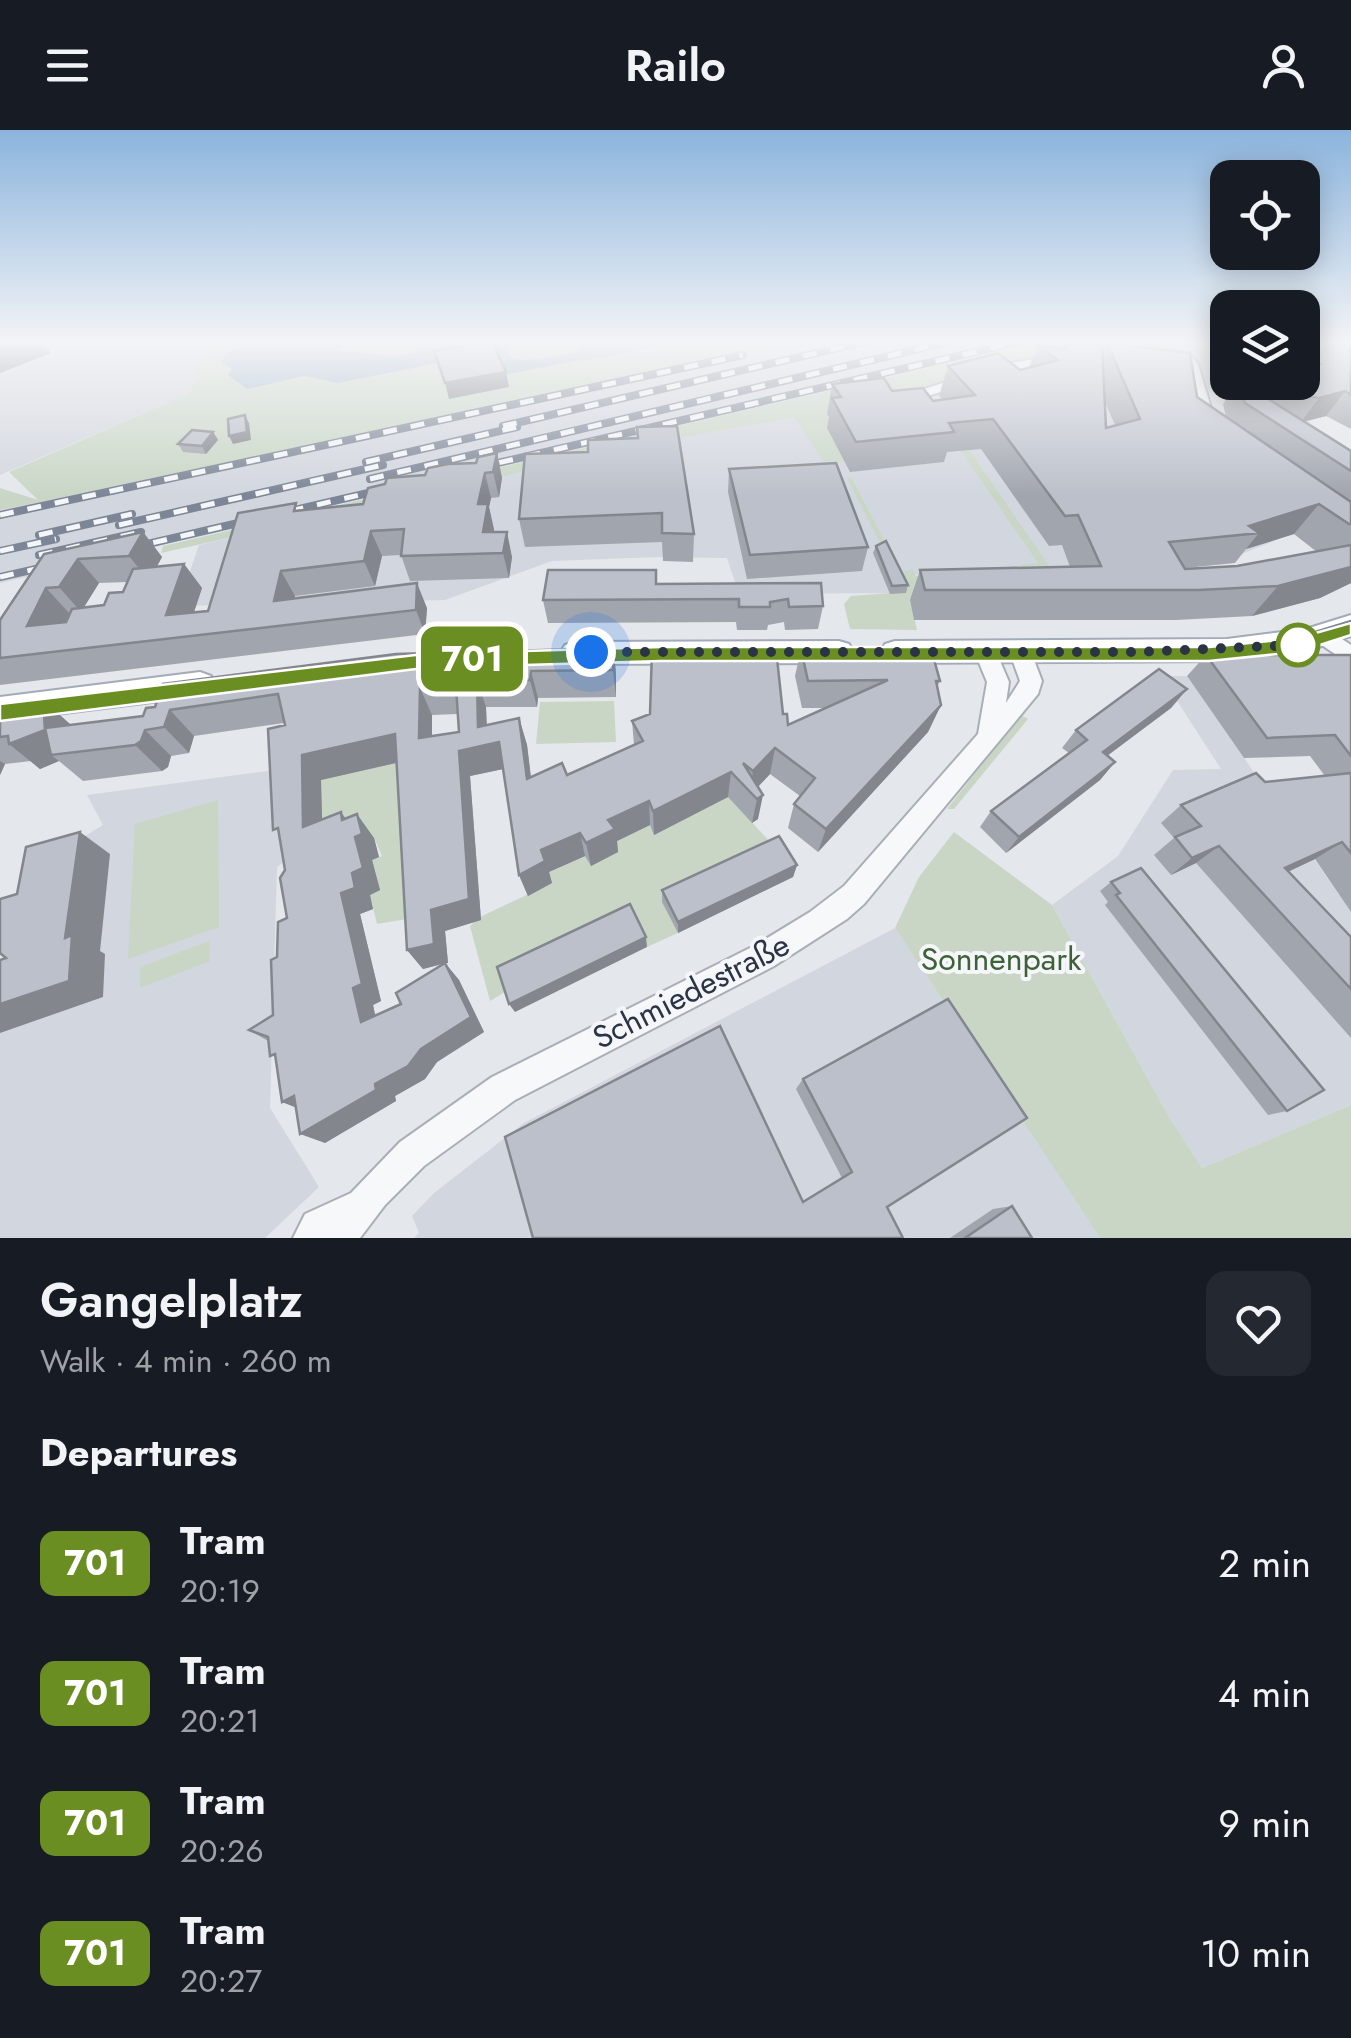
<!DOCTYPE html>
<html lang="en">
<head>
<meta charset="utf-8">
<style>
	:root { --surface:#171b24; --page:#242831; --text:#f1f3f6; --muted:#9ea1a6 }
	body { margin:0; font-family:Jost,sans-serif; background:var(--page); color:var(--text); height:100vh; display:flex; flex-direction:column; font-size:38px; white-space:nowrap }
	* { box-sizing:border-box; margin:0 }
	p { font-size:32px; color:var(--muted) }
	.icon { flex:none; width:55px; height:55px; fill:none; stroke:currentColor; stroke-width:2; stroke-linecap:round; stroke-linejoin:round }
	.map { position:relative; height:1108px; overflow:hidden }
	.drawer { display:flex; flex-direction:column; background:var(--surface); flex:1 }
	.drawer>* { flex:none }
	.badge { padding:0 20px; border-radius:15px; font-size:35px; line-height:65px }
	.controls { position:absolute; left:1210px; top:30px; display:grid; gap:20px }
	.controls a { display:grid; place-items:center; width:110px; height:110px; border-radius:20px; background:var(--surface); box-shadow:0 5px 25px #0003; font-size:50px }
	.you { position:absolute; width:50px; height:50px; margin:-25px; border:8px solid #fff; border-radius:50%; background:#1a73e8; box-shadow:0 0 0 15px #1a73e833 }
	.map>.badge { position:absolute; translate:-50% -50%; box-shadow:0 0 0 5px #fff }
	h2 { padding:0 40px; font-size:38px; line-height:90px }
	.round { display:grid; place-items:center; flex:none; width:105px; height:105px; border-radius:20px; background:var(--page) }
	.summary { display:flex; align-items:center; justify-content:space-between; height:170px; padding:0 40px }
	h1 { font-size:48px; font-weight:600; line-height:75px }
	ul { padding:0; list-style:none }
	li { display:flex; align-items:center; gap:30px; height:130px; padding:0 40px }
	li div { flex:1 }
	li b { display:block; font-size:38px }
	li em { font-style:normal }
	li .badge { min-width:110px; font-weight:700; text-align:center }
	header { display:flex; justify-content:space-between; align-items:center; height:130px; padding:0 40px; background:var(--surface); font-size:45px; font-weight:600 }
	.map>svg:first-child { display:block }
</style>
</head>
<body>
<header><svg class="icon" aria-label="menu" viewBox="0 0 24 24"><path d="M4 6h16M4 12h16M4 18h16"/></svg>Railo<svg class="icon" aria-label="person" viewBox="0 0 24 24"><circle cx="12" cy="8" r="4"/><path d="M4 21q1-7 8-7t8 7"/></svg></header>
<div class="map">
<svg width="1351" height="1108" viewBox="0 0 1351 1108">
	<rect width="100%" height="100%" fill="#e4e7ec"/>
	<g fill="#d2d6de">
		<polygon points="0,211 200,211 214,220 188,264 0,345"/>
		<polygon points="768,211 1042,211 0,453 0,380 312,312 390,285"/>
		<polygon points="1070,211 1227,211 1228,252 1351,250 1254,269 1187,259 1279,409 1217,434 1056,444 897,445 904,463 739,464 727,428 658,427 552,431 445,470 178,476 199,415 787,281"/>
		<polygon points="1161,546 1187,546 1351,782 1351,975 1202,1038 1169,987 1052,775 1118,726 1173,640 1221,639"/>
		<polygon points="289,638 295,723 277,737 270,978 319,1057 265,1108 0,1108 0,861 41,733 103,695 87,665"/>
		<polygon points="895,798 1100,1108 414,1108 419,1103 412,1086 434,1063 524,993"/>
	</g>
	<g fill="#c9d6c5">
		<polygon points="197,211 804,211 0,380 0,358 38,370 9,342 188,264 199,246 193,245 203,224 211,220"/>
		<polygon points="1042,211 1163,211 1164,222 1059,225 998,235 897,264 854,332 823,331 794,287 651,313 161,423 163,416"/>
		<polygon points="969,320 1061,453 964,443 1038,433 961,321"/>
		<polygon points="851,347 900,441 913,440 916,446 936,444 910,470 917,500 850,499 844,474 851,466 905,462 847,348"/>
		<polygon points="614,571 616,612 536,614 540,572"/>
		<polygon points="1021,585 1028,589 954,679 947,679"/>
		<polygon points="409,630 419,787 377,794 370,765 372,730 382,726 374,708 323,713 321,650"/>
		<polygon points="728,667 776,718 663,772 678,803 647,817 632,786 490,871 470,796 480,787 552,753 548,743 650,695 655,704"/>
		<polygon points="218,670 219,797 128,829 135,694"/>
		<polygon points="954,702 1052,775 1169,987 1202,1038 1351,975 1351,1108 1100,1108 895,798 919,747"/>
		<polygon points="209,811 210,831 140,858 140,837"/>
	</g>
	<path fill="#9fb4cc" d="M246,211H299L295,215L303,218L318,211H355L337,220L397,226L412,223L435,211H510L509,227C527,238 603,213 630,211L636,219L504,245L438,233L338,253L304,246L247,259L228,245L232,239L221,231L226,223L250,214Z"/>
	<g fill="none" stroke-linecap="round" stroke-linejoin="round">
		<polygon fill="#9fb4cc" fill-rule="evenodd" points="619,211 663,211 660,216 589,230 578,223 581,218"/>
		<g stroke="#a9aeb7" stroke-width="4">
			<g id="minor">
				<polygon points="1168,224 1190,225 1198,234 1217,298 1215,301 1201,298 1184,235 1163,231 1161,228"/>
				<polygon points="1061,225 1068,229 1066,232 1004,242 899,275 891,270 997,235"/>
				<polygon points="1324,497 1351,515 1351,535 1316,511 1313,505"/>
				<polygon points="986,515 994,517 1009,552 1006,573 1020,551 1010,523 1021,515 1029,517 1042,551 1038,564 864,774 847,789 774,836 515,970 424,1036 385,1075 360,1108 293,1108 305,1084 351,1063 400,1012 492,947 754,816 810,782 844,756 978,604 987,552 975,523"/>
			</g>
		</g>
		<g stroke="#a3abb8" stroke-width="4">
			<g id="major">
				<polygon points="1351,485 1351,506 1307,521 1227,531 895,533 885,530 881,522 885,514 895,511 1227,509 1306,499"/>
				<polygon points="839,511 849,514 853,522 849,530 839,533 575,534 565,531 560,523 565,515 575,512"/>
				<polygon points="200,542 211,546 215,554 211,562 200,566 0,591 0,567"/>
			</g>
		</g>
		<use href="#minor" fill="#f7f8fa" fill-rule="evenodd"/>
		<use href="#major" fill="#fff" fill-rule="evenodd"/>
		<g stroke="#7d8696" stroke-width="2.5">
			<polyline points="587,519 827,519"/>
			<polyline points="902,519 1234,517 1299,507 1351,491"/>
			<polyline points="0,576 188,552"/>
		</g>
		<g stroke="#7d8696" stroke-width="8">
			<g id="rail">
				<polyline points="503,296 868,211"/>
				<polyline points="366,332 517,297"/>
				<polyline points="472,339 1022,211"/>
				<polyline points="370,349 952,211"/>
				<polyline points="0,385 743,225"/>
				<polyline points="119,395 383,335"/>
				<polyline points="39,405 132,384"/>
				<polyline points="126,419 394,357"/>
				<polyline points="0,421 56,409"/>
				<polyline points="39,425 141,402"/>
				<polyline points="0,447 62,433"/>
			</g>
		</g>
		<use href="#rail" stroke="#f4f6f9" stroke-width="5" stroke-dasharray="14" stroke-linecap="butt"/>
	</g>
	<g fill="#a1a5ae" fill-rule="evenodd">
		<path d="M1080,211L1102,223L1107,213L1197,267L1226,287L1223,274L1237,252H1302V211H1351V299L1326,286L1304,292L1351,321V453L1320,468L1252,486L1176,490H914L910,470L920,440L1070,437L1062,415L1049,416L981,319L947,322L944,332L850,342L827,298L829,287L827,284L832,254L892,261L933,271L943,270L939,266L948,236L1020,240L1029,237L1038,215L1064,219L1066,213L1079,215ZM1104,270L1115,295L1106,298ZM1294,404L1317,422L1237,436L1185,438L1235,433L1246,419Z"/>
		<polygon points="213,302 218,310 206,324 183,322 178,314"/>
		<polygon points="588,322 694,404 693,432 663,431 662,412 525,417 519,389"/>
		<path d="M497,323L502,348L499,367L491,368L489,377L494,402L512,427L509,448L410,451L401,425L382,426L375,456L295,466L294,469L427,478L425,504L0,555V490L44,424L143,402L162,427L156,437L184,434L202,458L194,482L208,481L299,380L363,374L425,345L476,333ZM127,452L123,462L104,475L84,477L99,453Z"/>
		<polygon points="729,339 868,417 862,441 747,449 728,362"/>
		<polygon points="876,416 908,455 906,463 890,464 873,423"/>
		<polygon points="821,453 823,476 818,499 785,500 784,492 768,495 767,500 737,500 736,492 548,493 543,470 656,454"/>
		<path d="M614,518L616,546V567L538,568L537,577H486L487,595L519,588L527,615L531,647L567,645L634,615L632,591L783,584L788,595L826,578H802L795,546L801,519L940,551L937,557L941,575L928,602L818,722L788,698L794,674L800,666L770,644L758,657V689L752,693L728,667L654,705L650,695L617,711L618,722L591,736L585,726L549,742L552,753L528,766L519,745L503,639L470,646L481,790L445,801L448,833H445L459,850L484,902L437,932L425,949L395,966L396,971L325,1013L295,977L282,972L276,929L268,911L249,900L273,885L277,827L287,788L285,740L284,593L194,606L189,623L171,626L168,637L162,641L83,651L59,631L40,639L31,631L5,634L0,645V575L43,570L71,595L143,586L146,578ZM457,584L459,602L432,606V585ZM396,633L407,820L423,839L443,834L401,874L375,885L373,875L381,871L360,784L373,779L370,765L380,760L372,730L379,727L374,708L345,689L322,690L321,650Z"/>
		<polygon points="1206,525 1351,525 1351,782 1315,729 1288,742 1351,807 1351,908 1196,733 1171,745 1154,725 1174,708 1161,693 1181,675 1265,652 1325,646 1310,626 1244,628 1187,546"/>
		<polygon points="1187,559 1171,578 1107,626 1115,632 1100,650 1006,723 980,697 991,681 1069,623 1062,618 1076,600"/>
		<polygon points="797,735 793,747 678,803 662,772 662,760"/>
		<polygon points="1111,752 1287,981 1268,985 1105,775 1108,772 1100,761"/>
		<polygon points="803,949 887,1077 803,1071 842,1048 796,959"/>
		<polygon points="1012,1076 1032,1108 950,1108 993,1079"/>
	</g>
	<g fill="#83868d">
		<polygon points="0,211 42,211 51,223 0,243"/>
		<polygon points="506,242 509,257 449,269 445,253"/>
		<polygon points="1345,261 1326,286 1301,292 1319,268"/>
		<polygon points="245,285 249,293 251,310 233,314 229,306"/>
		<polygon points="213,302 218,310 206,324 202,316"/>
		<polygon points="497,323 502,348 499,367 493,342"/>
		<polygon points="485,343 491,368 489,377 494,399 490,424 483,402 478,374"/>
		<polygon points="1319,374 1294,404 1246,419 1259,403 1249,396"/>
		<polygon points="371,401 382,426 375,456 364,431"/>
		<polygon points="143,402 162,427 149,451 129,426"/>
		<polygon points="507,402 512,427 509,448 503,423"/>
		<polygon points="78,429 99,453 81,482 59,457"/>
		<polygon points="184,434 202,458 186,506 166,485"/>
		<polygon points="1351,437 1351,453 1320,468 1252,486 1278,456"/>
		<polygon points="281,441 295,466 289,496 274,471"/>
		<polygon points="417,453 427,478 425,504 416,480"/>
		<polygon points="46,458 69,483 52,520 27,496"/>
		<polygon points="614,518 616,546 616,567 613,540"/>
		<polygon points="531,541 538,568 537,577 530,550"/>
		<polygon points="477,550 486,577 487,615 499,612 508,638 470,646 481,790 445,801 448,833 445,833 459,850 484,902 437,932 425,949 395,966 396,971 325,1013 300,1004 375,954 445,833 423,839 407,820 431,780 459,621 478,597"/>
		<polygon points="420,558 432,585 432,634 419,608"/>
		<polygon points="1187,559 1171,578 1088,640 1103,622"/>
		<polygon points="43,570 71,595 76,624 74,623 51,625 59,631 40,639 9,614"/>
		<polygon points="941,575 928,602 818,722 826,699"/>
		<polygon points="170,580 194,606 189,623 164,597"/>
		<polygon points="519,588 527,615 534,674 527,649"/>
		<polygon points="145,600 171,626 168,637 162,641 135,615"/>
		<polygon points="395,604 409,630 321,650 323,720 303,697 302,625"/>
		<polygon points="775,618 770,644 751,664 750,662 753,641"/>
		<polygon points="0,631 5,634 0,645"/>
		<polygon points="1115,632 1100,650 1006,723 1019,707"/>
		<polygon points="731,642 728,667 654,705 653,681"/>
		<polygon points="763,665 758,689 752,693 757,669"/>
		<polygon points="649,671 650,695 617,711 618,722 591,736 586,713 608,690"/>
		<polygon points="341,682 358,706 357,684 374,708 379,727 372,730 380,760 370,765 373,779 360,784 381,871 373,875 380,907 361,892 353,858 341,763 342,690"/>
		<polygon points="80,702 110,724 100,821 105,824 103,867 0,903 0,874 65,808"/>
		<polygon points="580,703 585,726 549,742 552,753 528,766 519,745 541,720"/>
		<polygon points="1342,712 1315,729 1259,755 1285,738"/>
		<polygon points="1219,716 1196,733 1171,745 1192,728"/>
		<polygon points="797,735 793,747 678,803 678,792"/>
		<polygon points="646,807 647,817 515,882 509,874"/>
		<polygon points="294,966 308,982 282,972"/>
	</g>
	<g fill="#bbc0ca" stroke="#83868d" stroke-width="2.5" fill-rule="evenodd">
		<polygon points="492,211 506,242 445,253 434,221"/>
		<polygon points="1080,211 1102,215 1106,298 1140,289 1107,213 1190,223 1197,267 1351,372 1351,394 1349,394 1319,374 1249,396 1259,403 1169,412 1185,439 1237,436 1351,415 1351,437 1278,456 1199,460 925,460 920,440 1101,436 1078,385 1065,386 993,289 949,293 954,302 856,312 832,268 841,267 832,254 884,248 892,261 923,258 933,271 975,265 948,236 998,223 1020,240 1058,230 1038,215 1066,219 1066,213 1080,215"/>
		<polygon points="1313,211 1351,211 1351,265 1345,261 1319,268 1246,255 1351,321 1351,341 1245,273 1239,252 1302,252 1302,238 1320,234 1302,223 1302,214 1314,211"/>
		<polygon points="245,285 247,302 229,306 228,289"/>
		<polygon points="677,296 694,404 662,403 662,383 519,389 525,324 588,322 588,310 638,308 637,297"/>
		<polygon points="192,300 213,302 202,316 178,314"/>
		<polygon points="497,323 493,342 485,343 478,374 488,374 483,402 507,402 503,423 401,426 404,399 371,401 364,431 281,441 274,471 417,453 416,480 0,528 0,490 44,424 143,402 129,426 78,429 59,457 46,458 27,496 66,492 72,479 104,475 109,463 123,462 133,439 184,434 166,485 208,481 238,383 296,373 294,381 363,374 368,358 385,354 387,348 425,345 428,338 448,334 476,333 478,327"/>
		<polygon points="836,333 868,417 750,425 729,339"/>
		<polygon points="886,411 908,455 892,456 876,416"/>
		<polygon points="548,440 656,440 656,454 821,453 823,476 789,477 788,469 770,472 770,477 739,477 739,469 543,470"/>
		<path d="M614,518L613,540L531,541L530,550H477L478,597L519,588L527,649L562,633L567,645L643,611L632,591L650,584L652,519H776L783,584H787L788,595L888,550L808,551L801,519H931L940,551H936L941,575L826,699L794,674L815,648L775,618L753,641L743,633L763,665L757,669L731,642L653,681L649,671L608,690L615,699L586,713L580,703L541,720L545,731L519,745L499,612L459,621L469,769L431,780L434,814L407,820L395,604L302,625L303,697L341,682L342,690L357,684L362,704L355,707L363,738L352,743L355,758L341,763L362,854L353,858L361,892L401,874L396,863L445,833L471,887L421,919L408,936L375,954L376,960L300,1004L294,966L282,972L275,924L270,926L268,907L249,900L273,885L271,830L277,827L278,792L287,788L280,748L285,740L278,698L273,700L268,599L285,595L278,564L170,580L164,597L145,600L141,611L135,615L51,625L45,598L143,586L146,578L155,577L163,554L396,524ZM456,557L459,602L419,608L420,558Z"/>
		<polygon points="1206,525 1351,525 1351,626 1335,605 1267,608"/>
		<polygon points="1159,539 1187,559 1103,622 1115,632 1019,707 991,681 1087,610 1076,600"/>
		<polygon points="43,570 45,600 9,614 8,606 0,607 0,575"/>
		<polygon points="1256,643 1265,652 1351,643 1351,723 1342,712 1285,738 1351,807 1351,859 1219,716 1192,728 1175,707 1201,696 1181,675"/>
		<polygon points="80,702 65,808 72,805 69,851 0,874 0,830 6,828 0,823 0,769 17,764 26,717"/>
		<polygon points="779,706 797,735 678,792 662,760"/>
		<polygon points="1141,738 1324,960 1287,981 1116,765 1120,763 1111,752"/>
		<polygon points="630,774 646,807 509,874 497,837"/>
		<polygon points="948,869 1027,988 887,1077 903,1108 533,1108 505,1007 720,896 803,1072 852,1042 803,949"/>
		<polygon points="1012,1076 1032,1108 965,1108"/>
	</g>
	<linearGradient id="sky" x2="0" y2="1"><stop stop-color="#8bb4dd"/><stop offset="0.58" stop-color="#f3f4f6"/><stop offset="1" stop-color="#f3f4f6" stop-opacity="0"/></linearGradient>
	<rect width="1351" height="366" fill="url(#sky)"/>
	<polygon fill="#6b8e23" stroke="#fff" stroke-width="2.5" points="1351,493 1351,505 1298,522 1209,531 661,531 424,538 0,591 0,574 424,524 661,517 1209,517 1298,508"/>
	<g fill="none" stroke-linecap="round" stroke-linejoin="round">
		<polyline stroke="#2b3445" stroke-width="10" stroke-dasharray="0 18" points="591,522 1138,522 1298,515"/>
	</g>
	<circle fill="#fff" stroke="#6b8e23" stroke-width="5" cx="1298" cy="515" r="20"/>
	<g text-anchor="middle" dominant-baseline="central" stroke-width="8" stroke-linejoin="round" paint-order="stroke">
		<g font-size="32" fill="#3f6138" stroke="#f4f6f9">
			<text x="1001" y="829">Sonnenpark</text>
		</g>
		<g font-size="32" fill="#2b3445" stroke="#f4f6f9">
			<text transform="translate(691 861) rotate(-27)">Schmiedestraße</text>
		</g>
	</g>
</svg>
<div class="controls">
<a><svg class="icon" aria-label="locate" viewBox="0 0 24 24"><circle cx="12" cy="12" r="6"/><path d="M12 2v4M12 18v4M2 12h4M18 12h4"/></svg></a>
<a><svg class="icon" aria-label="layers" viewBox="0 0 24 24"><path d="M12 4l9 5-9 5-9-5zM3 14l9 5 9-5"/></svg></a>
</div>
<div class="you" style="left:591px;top:522px"></div>
<b class="badge" style="left:472px;top:529px;background:#6b8e23;color:#fff">701</b>
</div>
<section class="drawer">
<div class="summary"><div><h1>Gangelplatz</h1><p>Walk · 4 min · 260 m</p></div><a class="round"><svg class="icon" aria-label="heart" viewBox="0 0 24 24"><path d="M12 20l-8-8c-3-5 5-10 8-4 3-6 11-1 8 4z"/></svg></a></div>
<h2>Departures</h2>
<ul>
<li><span class="badge" style="background:#6b8e23;color:#fff">701</span><div><b>Tram</b><p>20:19</p></div><em>2 min</em></li>
<li><span class="badge" style="background:#6b8e23;color:#fff">701</span><div><b>Tram</b><p>20:21</p></div><em>4 min</em></li>
<li><span class="badge" style="background:#6b8e23;color:#fff">701</span><div><b>Tram</b><p>20:26</p></div><em>9 min</em></li>
<li><span class="badge" style="background:#6b8e23;color:#fff">701</span><div><b>Tram</b><p>20:27</p></div><em>10 min</em></li>
</ul>
</section>
</body>
</html>
